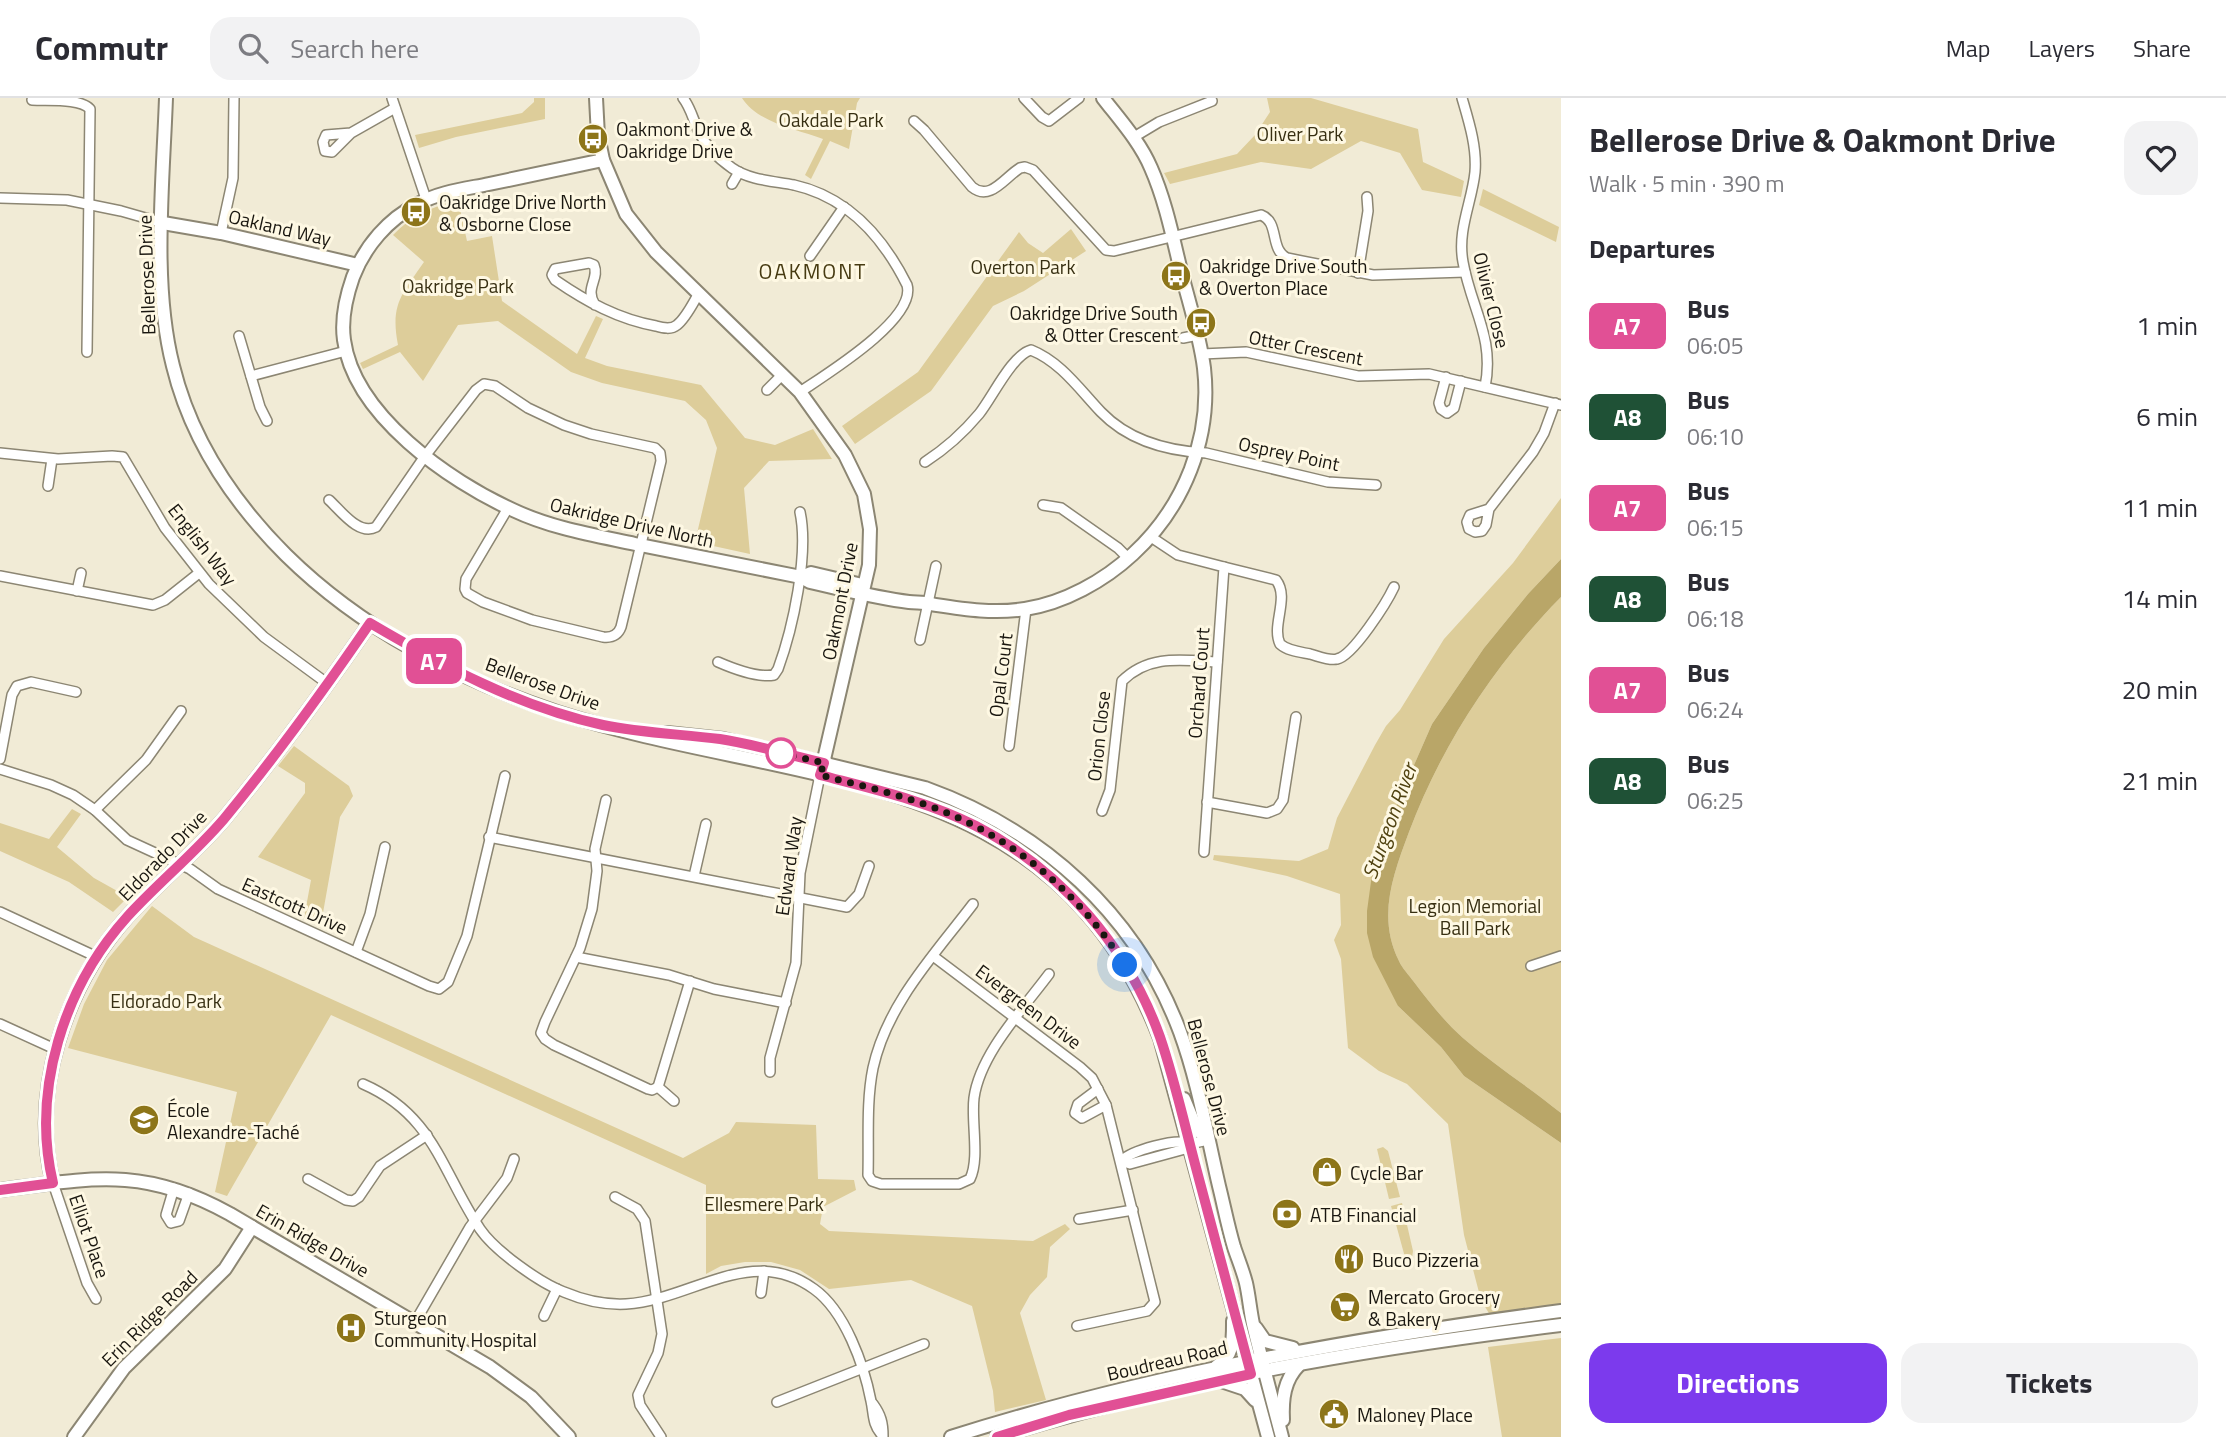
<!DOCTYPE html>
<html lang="en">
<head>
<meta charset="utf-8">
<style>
	:root { --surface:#fff; --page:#f2f2f3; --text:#2b2b33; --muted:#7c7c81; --line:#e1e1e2; --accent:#7c3aed }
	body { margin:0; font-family:"Titillium Web",sans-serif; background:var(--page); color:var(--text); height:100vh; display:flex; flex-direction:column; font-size:26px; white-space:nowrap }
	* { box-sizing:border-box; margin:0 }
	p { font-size:23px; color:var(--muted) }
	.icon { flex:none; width:38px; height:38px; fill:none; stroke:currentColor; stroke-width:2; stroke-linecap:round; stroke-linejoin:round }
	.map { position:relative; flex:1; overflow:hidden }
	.side { display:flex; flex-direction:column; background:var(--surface); width:665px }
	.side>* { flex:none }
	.badge { padding:0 14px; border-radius:10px; font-size:24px; line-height:46px }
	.you { position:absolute; width:35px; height:35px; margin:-18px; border:5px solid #fff; border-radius:50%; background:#1a73e8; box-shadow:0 0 0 10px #1a73e833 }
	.map>.badge { position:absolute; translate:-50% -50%; box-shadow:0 0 0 4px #fff }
	h2 { padding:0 28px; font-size:26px; line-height:63px }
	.round { display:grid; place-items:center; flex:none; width:74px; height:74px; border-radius:21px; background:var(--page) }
	.summary { display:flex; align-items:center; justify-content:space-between; height:119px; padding:0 28px }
	h1 { font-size:33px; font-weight:700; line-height:52px }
	.primary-button { display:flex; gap:14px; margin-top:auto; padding:14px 28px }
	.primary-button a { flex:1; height:80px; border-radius:21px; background:var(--accent); color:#fff; font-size:28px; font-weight:700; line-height:80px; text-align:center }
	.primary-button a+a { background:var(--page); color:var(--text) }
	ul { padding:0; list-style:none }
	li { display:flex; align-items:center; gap:21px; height:91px; padding:0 28px }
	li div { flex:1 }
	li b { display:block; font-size:26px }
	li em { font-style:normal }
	li .badge { min-width:77px; font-weight:700; text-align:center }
	header { display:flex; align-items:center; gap:42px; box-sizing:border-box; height:98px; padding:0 35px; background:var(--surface); border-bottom:2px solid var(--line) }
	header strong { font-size:33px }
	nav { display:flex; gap:38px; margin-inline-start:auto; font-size:24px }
	.search { width:490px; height:63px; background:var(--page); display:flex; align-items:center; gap:18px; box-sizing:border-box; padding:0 24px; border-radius:21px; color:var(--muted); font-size:26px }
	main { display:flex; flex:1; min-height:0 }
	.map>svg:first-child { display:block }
</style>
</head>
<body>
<header>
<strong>Commutr</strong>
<div class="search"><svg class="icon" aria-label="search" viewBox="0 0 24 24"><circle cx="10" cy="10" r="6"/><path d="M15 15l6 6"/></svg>Search here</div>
<nav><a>Map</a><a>Layers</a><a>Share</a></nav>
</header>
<main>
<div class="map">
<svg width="1561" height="1339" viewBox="0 0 1561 1339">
	<rect width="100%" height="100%" fill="#f1ebd6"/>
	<g fill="#ddcd9a">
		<polygon points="534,0 545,0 545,21 456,39 419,50 415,37 522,15 534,4"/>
		<path d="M742,0H860L857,5L849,51L830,43L811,81L805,77L823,41C797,31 758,25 742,0Z"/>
		<polygon points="1267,0 1311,0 1418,31 1423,64 1464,83 1461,99 1422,92 1400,55 1361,43 1311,71 1261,64 1170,86 1164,75 1237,56 1255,37 1270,14"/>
		<polygon points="1483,91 1559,129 1556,144 1479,107"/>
		<path d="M458,102L467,143L492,138L502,203L577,256L596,218L603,221L585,260L607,268L701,287L745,340L775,347L813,331L832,361L769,363L744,390L750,456L695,444L717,350L706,322L685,303L602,285L571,274L498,223L458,227L423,283L400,254L363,271L360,265L398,247C390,206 402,196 424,164L393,137C411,118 434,108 458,102Z"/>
		<polygon points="1071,131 1086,153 1024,193 993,208 931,293 855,346 842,328 918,274 1019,134 1028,145 1043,155"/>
		<polygon points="1561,400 1561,461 1528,496 1484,550 1432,626 1393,715 1373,769 1398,908 1441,949 1464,978 1561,1045 1561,1209 1490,1217 1481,1202 1464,1137 1448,1026 1407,986 1379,973 1348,950 1341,861 1334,842 1341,827 1340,796 1287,778 1213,762 1214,757 1299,763 1328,751 1337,720 1375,647 1386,628 1400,612 1444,541 1513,465"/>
		<path d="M1561,499V1015C1529,989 1494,967 1463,940C1445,924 1429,904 1414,884C1409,877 1402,870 1399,863C1377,819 1393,777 1409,734C1442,646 1495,566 1561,499Z"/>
		<polygon points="294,648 349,688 353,698 340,719 321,826 304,820 311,782 258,759 305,695 305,685 278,668"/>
		<polygon points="72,711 81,716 57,749 94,780 128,799 113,814 69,784 0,753 0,725 49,741"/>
		<polygon points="152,808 194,839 683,1060 729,1035 736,1024 816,1027 818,1081 854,1082 856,1092 823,1109 820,1126 829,1133 1033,1143 1065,1126 1070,1131 1050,1149 1047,1179 1030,1197 1020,1215 1046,1302 995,1314 993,1293 972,1208 911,1182 829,1191 800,1172 771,1164 745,1164 721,1168 706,1176 706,1087 331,917 227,1098 215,1094 237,994 68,950 84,906 107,862"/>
		<polygon points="1383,1049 1388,1053 1400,1099 1389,1101 1377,1051"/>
		<polygon points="1402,1105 1413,1153 1412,1160 1406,1163 1391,1108"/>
		<polygon points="1561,1240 1561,1339 1502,1339 1488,1249"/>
	</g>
	<path fill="#b9a668" d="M1561,461V499C1495,566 1442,646 1409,734C1393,777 1377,819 1399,863C1402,870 1409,877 1414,884C1429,904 1445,924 1463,940C1494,967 1529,989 1561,1015V1045L1464,978L1441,949L1398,908L1373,859L1367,835V813L1373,769L1393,715L1432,626L1484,550L1528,496Z"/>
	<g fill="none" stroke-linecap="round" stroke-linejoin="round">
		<g stroke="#8c8673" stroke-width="12">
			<g id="street">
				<polyline points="392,0 426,101"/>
				<path d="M683,0C691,10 693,22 699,34C706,48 719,61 732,70C749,82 773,83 794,87C848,99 883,139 907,187C917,221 825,277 800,294"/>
				<polyline points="1024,0 1042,19 1049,23 1079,0"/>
				<path d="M1462,0C1469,24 1477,49 1475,74C1472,104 1457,132 1463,164C1471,210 1495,240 1485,289"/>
				<path d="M32,2C49,3 80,0 90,11L87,254"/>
				<path d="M914,23L924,32L972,89C990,104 1005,79 1020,70L1025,69L1033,72L1106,152L1114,153L1261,117C1280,124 1269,151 1287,160L1373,177L1465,174"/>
				<polyline points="351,35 326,37 323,44 325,53 332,54 351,35 395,10"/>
				<polyline points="1134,39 1159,24 1212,3"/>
				<polyline points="732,86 739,74"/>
				<polyline points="0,100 67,102 121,113 163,125"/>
				<polyline points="221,135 233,80 234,0"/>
				<polyline points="810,158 844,109"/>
				<polyline points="1358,175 1368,113 1367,99"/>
				<path d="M595,207C584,190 600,181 594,167L589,165L555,171L552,177L555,182C587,204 618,221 656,228C663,230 671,232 677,227C686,220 693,205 699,195"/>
				<polyline points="239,238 260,309 267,323"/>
				<polyline points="1183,240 1198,237"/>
				<polyline points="1202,256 1246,254 1358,278 1429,276 1561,307"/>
				<polyline points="251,278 346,253"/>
				<polyline points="1446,279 1439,305 1441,311 1447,315 1454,310 1461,283"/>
				<polyline points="767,292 783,276"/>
				<polyline points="0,355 58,361 112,358 123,359 165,430 209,486 264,539 328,586"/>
				<path d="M925,364C945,351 964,334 979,316C992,300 1012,257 1031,252C1061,264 1080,292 1101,314C1128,342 1167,353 1206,355L1328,384L1376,387"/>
				<polyline points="48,388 52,361"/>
				<path d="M329,402C341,413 359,438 376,429L425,358L476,292L484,286L495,288L528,310L564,327L591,336L655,350L660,355L661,363L621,529C618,537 612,540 603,539L532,522L483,504L467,495L465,491L466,481L508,410"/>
				<polyline points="1043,407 1061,410 1118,450 1128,460"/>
				<polyline points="1489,411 1486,427 1482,433 1475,434 1469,431 1467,424 1470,417 1489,411 1533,354 1544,335 1555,305"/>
				<polyline points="1151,439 1178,457 1224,469 1204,754"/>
				<path d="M1224,469L1276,482C1290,500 1271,527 1280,546C1288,553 1300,554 1310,556C1318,558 1329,563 1337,561C1353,558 1387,504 1394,489"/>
				<polyline points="0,478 153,507 165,502 199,475"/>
				<polyline points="77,493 81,475"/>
				<polyline points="920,542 936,468"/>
				<path d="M718,564C734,571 757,580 774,577L778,571C793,530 809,456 800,414"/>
				<polyline points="1009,648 1026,511"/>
				<polyline points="0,661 12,597 17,588 31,584 76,594"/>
				<polyline points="0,671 51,687 73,697 95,712 127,742 190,771 218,791 429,888 439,891 448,884 467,838 505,678"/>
				<polyline points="606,702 595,751 597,773 592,811 580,850 545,924 541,935 545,941 554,947 648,991 652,992 658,989"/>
				<polyline points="1207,704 1267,715 1277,711 1283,702 1296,619"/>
				<polyline points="95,712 146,662 181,613"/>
				<path d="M1102,713L1110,692L1122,583C1149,556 1182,562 1217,564"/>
				<polyline points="489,739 847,809 859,796 869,768"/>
				<polyline points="694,778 706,726"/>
				<path d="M973,806C935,856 887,906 873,970C866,1004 869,1042 868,1077L872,1083L881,1086H959L970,1081C980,1061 971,1023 974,1000C980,956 1023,911 1049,876"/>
				<polyline points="0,814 97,859"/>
				<polyline points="356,854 370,816 385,749"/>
				<polyline points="933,858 1080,969 1092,980 1106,1007 1155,1204 1147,1213 1077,1228"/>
				<polyline points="576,859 669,877 714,891 786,905"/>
				<polyline points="1531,868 1561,858"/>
				<polyline points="0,926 57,952"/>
				<polyline points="770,974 770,960 796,865 800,775 820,677"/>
				<path d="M363,986C434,1017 441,1072 480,1131C495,1153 540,1185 564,1194C583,1202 606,1207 626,1206C692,1202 751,1145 814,1191C845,1213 864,1267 871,1303C874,1316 872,1326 882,1337"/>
				<polyline points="1098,991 1078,1006 1075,1015 1082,1020 1106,1007"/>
				<polyline points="674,1003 658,989 690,883"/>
				<polyline points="1121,1063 1130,1066 1185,1051 1190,1046 1208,1042"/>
				<path d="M1121,1063C1131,1053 1177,1039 1190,1046"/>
				<polyline points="308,1081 346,1102 353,1103 359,1099 380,1068 427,1037"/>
				<polyline points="53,1085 87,1185 96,1201"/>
				<polyline points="174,1090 166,1117 171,1125 179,1123 189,1095"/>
				<polyline points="615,1099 637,1111 645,1123 662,1236 658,1255 638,1297 640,1307 661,1339"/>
				<polyline points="1079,1121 1133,1112"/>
				<polyline points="761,1195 764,1173"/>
				<polyline points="544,1218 557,1191"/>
				<polyline points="415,1224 470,1129 507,1080 514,1061"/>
				<polyline points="777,1304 924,1246"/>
				<path d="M873,1306C881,1317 883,1325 883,1338"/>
			</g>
		</g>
		<g stroke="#8c8673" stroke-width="16">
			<g id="secondary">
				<path d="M166,0C163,85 152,186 173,268C191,342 233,404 286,457C360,530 458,582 557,614C795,691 1052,661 1160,940L1268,1339"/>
				<polyline points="596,0 598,38 603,62 626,116 656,154 800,294 845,357 864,396 870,431 869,467 822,670"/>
				<path d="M603,62C565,70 527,78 489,86C465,91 439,94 418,106C388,121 365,148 353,179C346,199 341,221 344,242C354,317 449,383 513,412C551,430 593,437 635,446C690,457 745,468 801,479L810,484C842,491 876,500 909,504C916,505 923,504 930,506C963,511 992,516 1025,511C1064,505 1104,483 1133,456C1184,409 1212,340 1204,270C1200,239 1190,208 1182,177C1173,141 1166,104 1151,70C1140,44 1120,22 1103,0"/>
				<polyline points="163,125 221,135 358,167"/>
				<polyline points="801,479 811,475 858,486"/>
				<path d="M667,635L723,641L925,690C1042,732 1136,816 1180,934C1198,983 1207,1037 1219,1088C1224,1108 1228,1129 1234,1149C1238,1161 1243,1173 1246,1185C1249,1198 1250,1212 1253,1226C1262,1264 1272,1301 1282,1339"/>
				<polyline points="1184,1001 1196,1030 1208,1042"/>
				<path d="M53,1085C30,993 65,889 127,819C158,785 194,756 224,721C276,658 324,592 370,525"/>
				<path d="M0,1092C92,1080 144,1068 230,1116L490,1269L531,1299L569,1339"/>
				<polyline points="1256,1230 1265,1243 1293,1250"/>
				<path d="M1217,1268C1234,1257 1233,1242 1233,1223"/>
				<polyline points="1221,1283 1245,1291 1255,1302"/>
				<path d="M1283,1322C1282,1301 1284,1282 1299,1267"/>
				<polyline points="74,1339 124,1270 225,1171 252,1129"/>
				<path d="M951,1339C1150,1276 1355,1240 1561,1213"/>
				<path d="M997,1339C1180,1282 1371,1250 1561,1227"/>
			</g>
		</g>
		<use href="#street" stroke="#fff" stroke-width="9"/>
		<use href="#secondary" stroke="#fff" stroke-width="12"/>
	</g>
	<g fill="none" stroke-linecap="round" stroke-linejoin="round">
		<g stroke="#fff" stroke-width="16">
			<path id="line" d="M0,1092L53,1085C31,992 64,889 127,819C158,785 194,756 224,721C276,658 324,592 370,525C443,568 519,609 603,627C641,635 681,636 720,641C754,646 789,657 824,665L820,677C873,691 927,703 976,728C1061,772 1128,849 1160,939C1174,980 1184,1024 1195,1066C1214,1136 1233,1206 1251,1276L1069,1317L997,1339"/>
		</g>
		<use href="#line" stroke="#e15095" stroke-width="10"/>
		<path stroke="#1a1710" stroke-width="7" stroke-dasharray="0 12.6" d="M781,655L824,665L820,677C855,686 890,694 924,706C1008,735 1077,792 1125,867"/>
	</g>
	<defs>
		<g id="bus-disc" transform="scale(1.575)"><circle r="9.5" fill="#8d7519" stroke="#fef8e3"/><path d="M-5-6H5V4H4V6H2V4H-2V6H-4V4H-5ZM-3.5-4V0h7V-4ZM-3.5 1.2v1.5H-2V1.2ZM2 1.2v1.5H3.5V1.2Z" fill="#fff"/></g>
		<g id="school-disc" transform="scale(1.575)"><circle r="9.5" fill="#8d7519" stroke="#fef8e3"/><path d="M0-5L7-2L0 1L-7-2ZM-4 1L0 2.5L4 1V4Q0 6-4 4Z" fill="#fff"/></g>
		<g id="shop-disc" transform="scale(1.575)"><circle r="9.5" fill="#8d7519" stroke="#fef8e3"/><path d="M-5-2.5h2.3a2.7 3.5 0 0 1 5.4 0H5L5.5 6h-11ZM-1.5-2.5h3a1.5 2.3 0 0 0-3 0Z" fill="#fff"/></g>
		<g id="bank-disc" transform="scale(1.575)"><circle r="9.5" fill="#8d7519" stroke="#fef8e3"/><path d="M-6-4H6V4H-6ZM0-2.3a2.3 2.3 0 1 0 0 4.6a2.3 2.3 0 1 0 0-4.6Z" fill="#fff"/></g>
		<g id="restaurant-disc" transform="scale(1.575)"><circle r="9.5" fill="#8d7519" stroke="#fef8e3"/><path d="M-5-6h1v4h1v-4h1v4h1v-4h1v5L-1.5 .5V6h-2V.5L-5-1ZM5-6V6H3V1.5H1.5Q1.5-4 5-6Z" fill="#fff"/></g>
		<g id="supermarket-disc" transform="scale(1.575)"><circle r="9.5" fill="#8d7519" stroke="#fef8e3"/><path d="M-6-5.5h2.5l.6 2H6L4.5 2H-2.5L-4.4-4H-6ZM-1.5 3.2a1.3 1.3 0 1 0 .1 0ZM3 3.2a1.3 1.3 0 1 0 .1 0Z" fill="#fff"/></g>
		<g id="hospital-disc" transform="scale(1.575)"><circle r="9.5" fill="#8d7519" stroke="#fef8e3"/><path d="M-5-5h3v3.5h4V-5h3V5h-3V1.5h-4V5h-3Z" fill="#fff"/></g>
		<g id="civic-disc" transform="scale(1.575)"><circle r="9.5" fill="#8d7519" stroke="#fef8e3"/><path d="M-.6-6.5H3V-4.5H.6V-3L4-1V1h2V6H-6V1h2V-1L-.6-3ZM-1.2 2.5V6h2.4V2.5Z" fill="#fff"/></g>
	</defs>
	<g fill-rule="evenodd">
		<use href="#bus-disc" x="593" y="41"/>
		<use href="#bus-disc" x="416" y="114"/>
		<use href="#bus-disc" x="1176" y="178"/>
		<use href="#bus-disc" x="1201" y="225"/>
		<use href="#school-disc" x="144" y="1022"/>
		<use href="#shop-disc" x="1327" y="1074"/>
		<use href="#bank-disc" x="1287" y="1116"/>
		<use href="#restaurant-disc" x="1349" y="1161"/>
		<use href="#supermarket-disc" x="1345" y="1209"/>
		<use href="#hospital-disc" x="351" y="1230"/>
		<use href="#civic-disc" x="1334" y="1316"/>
	</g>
	<circle fill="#fff" stroke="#e15095" stroke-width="3.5" cx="781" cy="655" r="14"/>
	<g text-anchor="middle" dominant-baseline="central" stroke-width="6" stroke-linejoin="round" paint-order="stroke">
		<g font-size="19" fill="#372f12" stroke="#fef8e3">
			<text x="831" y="21">Oakdale Park</text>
			<text x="1300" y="35">Oliver Park</text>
			<text x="1023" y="168">Overton Park</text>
			<text x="458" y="187">Oakridge Park</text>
			<text x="1475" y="807">Legion Memorial<tspan x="1475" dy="22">Ball Park</tspan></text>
			<text x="166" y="902">Eldorado Park</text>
			<text x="764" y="1105">Ellesmere Park</text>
		</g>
		<g font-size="19" fill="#1a1710" stroke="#fef8e3" text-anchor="start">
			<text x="616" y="30">Oakmont Drive &amp;<tspan x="616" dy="22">Oakridge Drive</tspan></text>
			<text x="439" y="103">Oakridge Drive North<tspan x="439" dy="22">&amp; Osborne Close</tspan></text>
			<text x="1199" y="167">Oakridge Drive South<tspan x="1199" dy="22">&amp; Overton Place</tspan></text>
			<text x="1178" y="214" text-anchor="end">Oakridge Drive South<tspan x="1178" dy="22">&amp; Otter Crescent</tspan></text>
			<text x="167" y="1011">École<tspan x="167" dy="22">Alexandre-Taché</tspan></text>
			<text x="1350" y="1074">Cycle Bar</text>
			<text x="1310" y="1116">ATB Financial</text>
			<text x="1372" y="1161">Buco Pizzeria</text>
			<text x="1368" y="1198">Mercato Grocery<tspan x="1368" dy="22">&amp; Bakery</tspan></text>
			<text x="374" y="1219">Sturgeon<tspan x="374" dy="22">Community Hospital</tspan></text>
			<text x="1357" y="1316">Maloney Place</text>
		</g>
		<g font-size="19" fill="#1a1710" stroke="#fef8e3">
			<text transform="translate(280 129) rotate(13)">Oakland Way</text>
			<text transform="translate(146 177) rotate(-92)">Bellerose Drive</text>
			<text transform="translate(1492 202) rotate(76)">Olivier Close</text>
			<text transform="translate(1306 249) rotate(11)">Otter Crescent</text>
			<text transform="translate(1289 355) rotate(12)">Osprey Point</text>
			<text transform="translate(632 424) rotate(13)">Oakridge Drive North</text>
			<text transform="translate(203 446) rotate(52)">English Way</text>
			<text transform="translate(839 503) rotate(-79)">Oakmont Drive</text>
			<text transform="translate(1000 577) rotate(-83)">Opal Court</text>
			<text transform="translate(543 585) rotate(20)">Bellerose Drive</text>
			<text transform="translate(1198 585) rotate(-86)">Orchard Court</text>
			<text transform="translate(1098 638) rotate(-84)">Orion Close</text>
			<text transform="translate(162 757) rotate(-46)">Eldorado Drive</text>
			<text transform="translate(788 768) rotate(-82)">Edward Way</text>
			<text transform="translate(295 807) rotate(24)">Eastcott Drive</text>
			<text transform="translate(1029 908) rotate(37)">Evergreen Drive</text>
			<text transform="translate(1210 979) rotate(75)">Bellerose Drive</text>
			<text transform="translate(90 1138) rotate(71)">Elliot Place</text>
			<text transform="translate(313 1142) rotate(30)">Erin Ridge Drive</text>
			<text transform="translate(149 1220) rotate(-45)">Erin Ridge Road</text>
			<text transform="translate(1167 1262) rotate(-13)">Boudreau Road</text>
		</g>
		<g font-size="21" letter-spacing="2" fill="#473b12" stroke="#fef8e3">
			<text x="813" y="173">OAKMONT</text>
		</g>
		<g font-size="21" font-style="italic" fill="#504210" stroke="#fef8e3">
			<text transform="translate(1389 723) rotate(-70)">Sturgeon River</text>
		</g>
	</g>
</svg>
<div class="you" style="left:1125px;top:867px"></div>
<b class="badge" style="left:434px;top:563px;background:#e15095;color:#fff">A7</b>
</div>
<section class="side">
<div class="summary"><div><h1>Bellerose Drive &amp; Oakmont Drive</h1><p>Walk · 5 min · 390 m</p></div><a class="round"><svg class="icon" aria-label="heart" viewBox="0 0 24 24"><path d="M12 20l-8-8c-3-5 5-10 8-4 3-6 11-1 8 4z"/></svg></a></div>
<h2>Departures</h2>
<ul>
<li><span class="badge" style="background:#e15095;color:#fff">A7</span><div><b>Bus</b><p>06:05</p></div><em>1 min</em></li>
<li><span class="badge" style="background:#1f5136;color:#fff">A8</span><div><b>Bus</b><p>06:10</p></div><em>6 min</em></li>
<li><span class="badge" style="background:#e15095;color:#fff">A7</span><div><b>Bus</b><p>06:15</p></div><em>11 min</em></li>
<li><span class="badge" style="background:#1f5136;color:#fff">A8</span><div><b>Bus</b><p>06:18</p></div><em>14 min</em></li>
<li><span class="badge" style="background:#e15095;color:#fff">A7</span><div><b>Bus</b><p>06:24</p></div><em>20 min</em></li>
<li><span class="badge" style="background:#1f5136;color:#fff">A8</span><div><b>Bus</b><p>06:25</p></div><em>21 min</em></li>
</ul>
<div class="primary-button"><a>Directions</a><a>Tickets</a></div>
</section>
</main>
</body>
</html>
